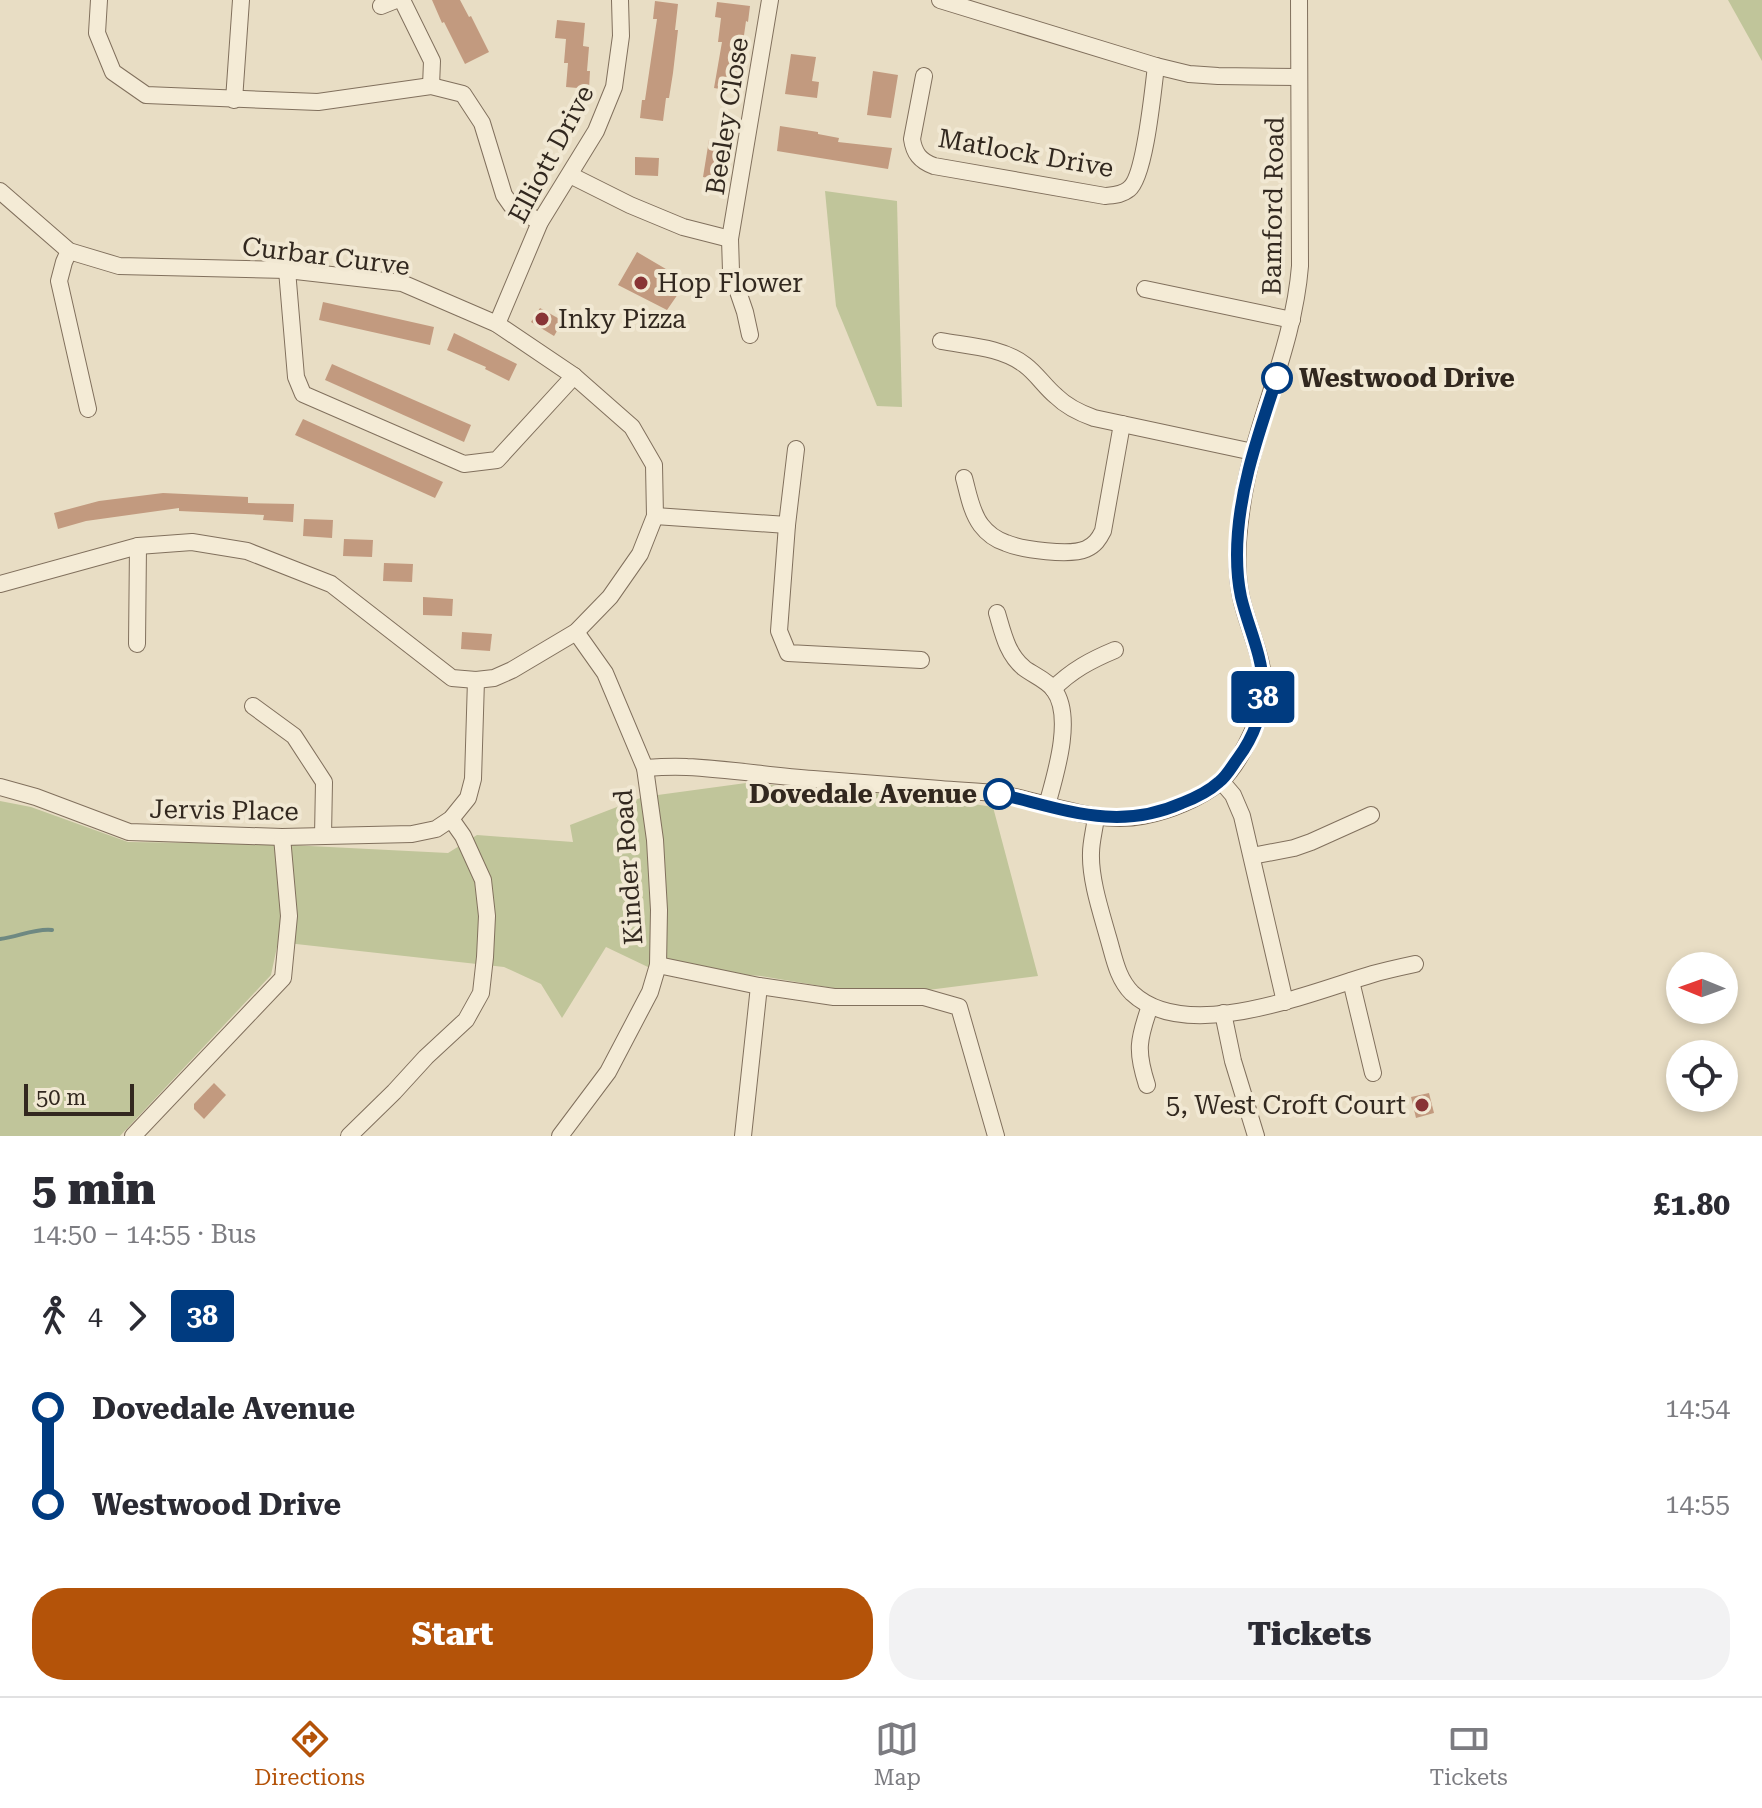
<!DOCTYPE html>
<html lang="en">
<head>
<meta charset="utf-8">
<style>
	:root { --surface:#fff; --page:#f2f2f3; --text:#2b2b33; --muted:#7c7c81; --line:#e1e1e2; --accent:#b45309 }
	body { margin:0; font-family:"Roboto Serif",serif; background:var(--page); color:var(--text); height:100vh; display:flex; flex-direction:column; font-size:30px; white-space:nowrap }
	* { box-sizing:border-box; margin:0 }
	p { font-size:26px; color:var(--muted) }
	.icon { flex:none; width:44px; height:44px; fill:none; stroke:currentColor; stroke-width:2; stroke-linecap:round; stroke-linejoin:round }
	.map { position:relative; height:1136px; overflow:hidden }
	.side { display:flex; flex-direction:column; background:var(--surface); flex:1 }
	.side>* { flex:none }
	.badge { padding:0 16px; border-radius:6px; font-size:28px; line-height:52px }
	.needle { width:52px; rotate:271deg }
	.controls { position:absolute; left:1666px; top:952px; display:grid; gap:16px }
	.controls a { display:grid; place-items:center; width:72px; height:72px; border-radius:50%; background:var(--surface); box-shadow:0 4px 12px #0003; font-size:40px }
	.scale { position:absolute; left:24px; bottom:20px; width:110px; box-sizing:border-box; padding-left:8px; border:4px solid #32281f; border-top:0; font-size:22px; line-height:28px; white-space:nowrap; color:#32281f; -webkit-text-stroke:6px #f1e8d3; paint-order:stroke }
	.map>.badge { position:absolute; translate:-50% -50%; box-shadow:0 0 0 4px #fff }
	.legs { display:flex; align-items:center; gap:12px; height:88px; padding:0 32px; font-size:26px }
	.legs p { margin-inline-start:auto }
	.head { display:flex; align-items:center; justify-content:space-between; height:136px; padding:0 32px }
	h1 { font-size:44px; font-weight:800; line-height:60px }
	.cta { display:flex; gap:16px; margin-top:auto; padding:16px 32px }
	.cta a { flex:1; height:92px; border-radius:32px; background:var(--accent); color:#fff; font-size:32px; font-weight:800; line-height:92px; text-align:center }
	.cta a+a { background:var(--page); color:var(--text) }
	ul { padding:0 32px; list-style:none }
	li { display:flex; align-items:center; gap:28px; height:96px; font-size:30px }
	li i { display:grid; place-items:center; width:12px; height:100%; margin:0 10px; background:currentColor }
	li i::after { content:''; width:20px; height:20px; margin:-10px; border:6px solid; border-radius:50%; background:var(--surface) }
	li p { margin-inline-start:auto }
	li:first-child i { background:linear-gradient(#0000 50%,currentColor 0) }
	li:last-child i { background:linear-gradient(currentColor 50%,#0000 0) }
	.tabs { display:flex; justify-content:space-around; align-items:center; height:112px; border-top:2px solid var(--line); background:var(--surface); font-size:22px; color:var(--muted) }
	.tabs a { display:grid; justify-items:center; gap:4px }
	.tabs .on { color:var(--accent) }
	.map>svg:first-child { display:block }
</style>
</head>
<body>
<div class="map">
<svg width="1762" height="1136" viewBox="0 0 1762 1136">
	<rect width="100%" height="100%" fill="#e8ddc4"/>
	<g fill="#c0c59a">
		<polygon points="1728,0 1762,0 1762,61"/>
		<polygon points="825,191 897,201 902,407 877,406 836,306"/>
		<polygon points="746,783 934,798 993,807 1038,976 928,990 833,988 761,976 650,968 606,947 562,1018 541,984 504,967 278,942 271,975 120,1136 0,1136 0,801 31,807 128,842 270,844 448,853 477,835 573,842 570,825 643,797"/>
	</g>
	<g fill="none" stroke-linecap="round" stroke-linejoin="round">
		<path stroke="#6e8982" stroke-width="4" d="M0,939C18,937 35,928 52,930"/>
	</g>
	<g fill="#c29a7f">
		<polygon points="432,0 460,0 469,17 471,16 489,52 465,64 444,22 442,23"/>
		<polygon points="655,1 678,4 675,30 678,30 673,73 669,98 666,98 663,121 640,118 642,100 645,100 657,19 653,19"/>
		<polygon points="717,2 750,6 748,22 746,21 736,92 714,88 722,42 718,42 721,18 715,17"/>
		<polygon points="557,20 585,23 583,46 589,47 587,71 590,71 589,89 566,87 568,63 564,63 566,39 555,38"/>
		<polygon points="791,54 816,57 812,81 819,82 817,98 785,94"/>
		<polygon points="873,71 898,75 891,118 867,115"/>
		<polygon points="780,126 818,132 818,134 839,138 838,142 892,148 888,169 777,151"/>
		<polygon points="709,140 731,144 725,181 703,177"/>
		<polygon points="635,157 659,158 658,176 635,175"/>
		<polygon points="637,252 671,272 662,286 678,294 667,310 618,285"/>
		<polygon points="323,302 434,327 430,345 319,320"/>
		<polygon points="540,308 563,321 554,336 531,322"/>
		<polygon points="454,333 517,364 509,381 485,369 486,367 447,350"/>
		<polygon points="332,364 471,425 464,442 325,380"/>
		<polygon points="303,419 443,482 435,498 295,435"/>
		<polygon points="163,493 248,497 248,503 294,504 293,522 263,520 264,515 179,511 179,508 86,521 58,529 54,513 99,501"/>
		<polygon points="304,519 333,520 332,538 303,536"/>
		<polygon points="344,539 373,540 372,557 343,556"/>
		<polygon points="384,563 413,564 412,582 383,581"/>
		<polygon points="423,597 453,599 452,616 423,615"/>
		<polygon points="462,632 492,634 490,651 461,649"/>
		<polygon points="214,1083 226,1095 204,1119 194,1109 194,1104"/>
		<polygon points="1429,1093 1434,1113 1416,1118 1411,1097"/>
	</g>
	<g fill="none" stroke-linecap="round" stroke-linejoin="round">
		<g stroke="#81705d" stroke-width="18">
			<g id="street">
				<polyline points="99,0 97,33 113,72 146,95 318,102 431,86 463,94 482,123 504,195 511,205 540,222"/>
				<polyline points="402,0 432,61 431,86"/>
				<polyline points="940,0 1156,66 1189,74 1218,76 1299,77"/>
				<polyline points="381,6 396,0"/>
				<path d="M924,76L912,139C914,153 920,161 934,166L1105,196C1113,195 1122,195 1129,189C1145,177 1153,90 1156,66"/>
				<polyline points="234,100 241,0"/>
				<polyline points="570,175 630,205 683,227 730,239"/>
				<polyline points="0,191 69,251 119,266 287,270 402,283 497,324 574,376 632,427 654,465 655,516 640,554 610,597 576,632 512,670 494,678 476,680 452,678 331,584 247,551 192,542 138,546 0,584"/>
				<polyline points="69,251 64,262 59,281 88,409"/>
				<polyline points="287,270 296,377 303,394 464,464 497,460 574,376"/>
				<polyline points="1145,289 1292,320"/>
				<polyline points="497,324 540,222 596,131 614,87 621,36 620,0"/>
				<polyline points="750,335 745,312 731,271 730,239 770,0"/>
				<path d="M941,341C968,346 1002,347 1025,365C1037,374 1045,387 1056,396C1067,407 1080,413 1094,418L1253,452"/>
				<polyline points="796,449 787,525 779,631 788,653 921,660"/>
				<path d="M964,478C968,492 971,512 981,525C987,533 997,540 1006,543C1023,550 1070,556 1086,549C1095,545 1099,539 1103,531L1122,424"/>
				<polyline points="655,516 787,525"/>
				<path d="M997,613C1003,633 1007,654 1024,668C1033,675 1047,680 1054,690C1074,717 1055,776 1047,805"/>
				<polyline points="137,644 138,546"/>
				<path d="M1053,689C1072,670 1091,660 1115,650"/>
				<polyline points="253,706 294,736 324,782 323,836"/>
				<path d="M645,768C658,767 673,766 687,767C729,769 771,776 813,779C856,782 898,786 940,789C960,791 981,791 1000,794C1047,802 1095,825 1143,816C1169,811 1199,799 1220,782C1232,771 1243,752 1250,737C1254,728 1260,718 1262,709C1271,670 1249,634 1241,597C1235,569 1237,541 1241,513C1251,428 1293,353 1300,266L1299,0"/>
				<polyline points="1221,781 1233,795 1242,816 1285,1002"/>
				<polyline points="0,787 36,797 129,832 282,837 412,834 436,829 451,819 468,798 473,779 476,680"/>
				<path d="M1096,816C1095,828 1091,841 1091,853C1090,879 1101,912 1108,937C1114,957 1117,978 1132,993C1187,1045 1311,992 1373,974C1387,970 1401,967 1415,964"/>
				<polyline points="1252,856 1294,848 1311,842 1371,815"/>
				<polyline points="658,965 759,986 834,997 924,997 959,1007 996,1136"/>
				<polyline points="1351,981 1373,1073"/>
				<polyline points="1223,1013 1233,1061 1256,1136"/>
				<path d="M1147,1085C1136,1051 1138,1040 1150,1006"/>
				<polyline points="133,1136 283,978 289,916 282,837"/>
				<polyline points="349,1136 394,1092 426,1057 466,1020 481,993 485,957 487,916 483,880 463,836 451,819"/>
				<polyline points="560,1136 608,1072 650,992 658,965 659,910 655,840 645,768 605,673 576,632"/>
				<polyline points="743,1136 759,986"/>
			</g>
		</g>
		<use href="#street" stroke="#f4ebd6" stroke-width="16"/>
	</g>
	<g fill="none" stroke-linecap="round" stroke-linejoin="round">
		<g stroke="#fff" stroke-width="18">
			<path id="line-1" d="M999,794C1064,809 1117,832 1182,803C1195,798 1209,791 1219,782C1227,776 1232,766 1238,758C1253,738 1264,711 1263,685C1262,654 1248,627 1241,597C1238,583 1237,569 1237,555C1237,494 1258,435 1277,378"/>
		</g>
		<use href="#line-1" stroke="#003b80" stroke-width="12"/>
	</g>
	<g fill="#883435" stroke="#f1e8d3" stroke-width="3">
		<circle cx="641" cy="283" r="8"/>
		<circle cx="542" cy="319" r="8"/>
		<circle cx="1422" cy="1105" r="8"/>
	</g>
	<g fill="#fff" stroke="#003b80" stroke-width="4">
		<circle cx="1277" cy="378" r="14"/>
		<circle cx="999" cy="794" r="14"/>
	</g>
	<g text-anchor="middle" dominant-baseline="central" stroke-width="8" stroke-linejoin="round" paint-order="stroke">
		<g font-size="26" fill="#32281f" stroke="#f1e8d3">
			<text transform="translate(727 116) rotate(-81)">Beeley Close</text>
			<text transform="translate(1026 153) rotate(10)">Matlock Drive</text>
			<text transform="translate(551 154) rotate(-62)">Elliott Drive</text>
			<text transform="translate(1273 206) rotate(-89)">Bamford Road</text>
			<text transform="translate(326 256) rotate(7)">Curbar Curve</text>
			<text transform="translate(224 810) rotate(1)">Jervis Place</text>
			<text transform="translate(628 867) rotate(-94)">Kinder Road</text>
		</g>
		<g font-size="26" fill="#32281f" stroke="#f1e8d3" text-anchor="start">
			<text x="657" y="283">Hop Flower</text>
			<text x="558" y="319">Inky Pizza</text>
			<text x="1406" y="1105" text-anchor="end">5, West Croft Court</text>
		</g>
		<g font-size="26" font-weight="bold" fill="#32281f" stroke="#f1e8d3" text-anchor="start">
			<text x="1299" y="378">Westwood Drive</text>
			<text x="977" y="794" text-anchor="end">Dovedale Avenue</text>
		</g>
	</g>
</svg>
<div class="controls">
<a><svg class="needle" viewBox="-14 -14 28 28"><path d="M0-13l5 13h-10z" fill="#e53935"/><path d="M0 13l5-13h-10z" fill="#7c7c81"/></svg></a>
<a><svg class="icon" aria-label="locate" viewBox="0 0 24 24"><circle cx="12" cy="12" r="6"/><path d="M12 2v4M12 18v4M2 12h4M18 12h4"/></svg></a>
</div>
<div class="scale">50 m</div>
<b class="badge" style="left:1263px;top:697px;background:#003b80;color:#fff">38</b>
</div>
<section class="side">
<div class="head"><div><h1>5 min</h1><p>14:50 – 14:55 · Bus</p></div><b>£1.80</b></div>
<div class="legs"><svg class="icon" aria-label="walk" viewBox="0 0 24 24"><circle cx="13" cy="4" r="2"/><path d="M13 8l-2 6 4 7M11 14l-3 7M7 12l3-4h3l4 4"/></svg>4<svg class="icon" aria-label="forward" viewBox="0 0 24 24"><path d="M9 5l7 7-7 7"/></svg><b class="badge" style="background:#003b80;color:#fff">38</b></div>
<ul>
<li><i style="color:#003b80"></i><b>Dovedale Avenue</b><p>14:54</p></li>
<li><i style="color:#003b80"></i><b>Westwood Drive</b><p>14:55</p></li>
</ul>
<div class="cta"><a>Start</a><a>Tickets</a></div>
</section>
<nav class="tabs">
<a class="on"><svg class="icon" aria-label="directions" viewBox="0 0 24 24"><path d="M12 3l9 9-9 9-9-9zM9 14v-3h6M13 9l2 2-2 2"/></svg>Directions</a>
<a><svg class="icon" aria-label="map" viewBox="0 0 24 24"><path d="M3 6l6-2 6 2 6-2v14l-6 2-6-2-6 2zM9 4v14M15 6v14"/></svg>Map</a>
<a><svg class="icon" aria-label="tickets" viewBox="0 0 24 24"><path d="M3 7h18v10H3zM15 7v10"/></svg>Tickets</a>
</nav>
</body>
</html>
